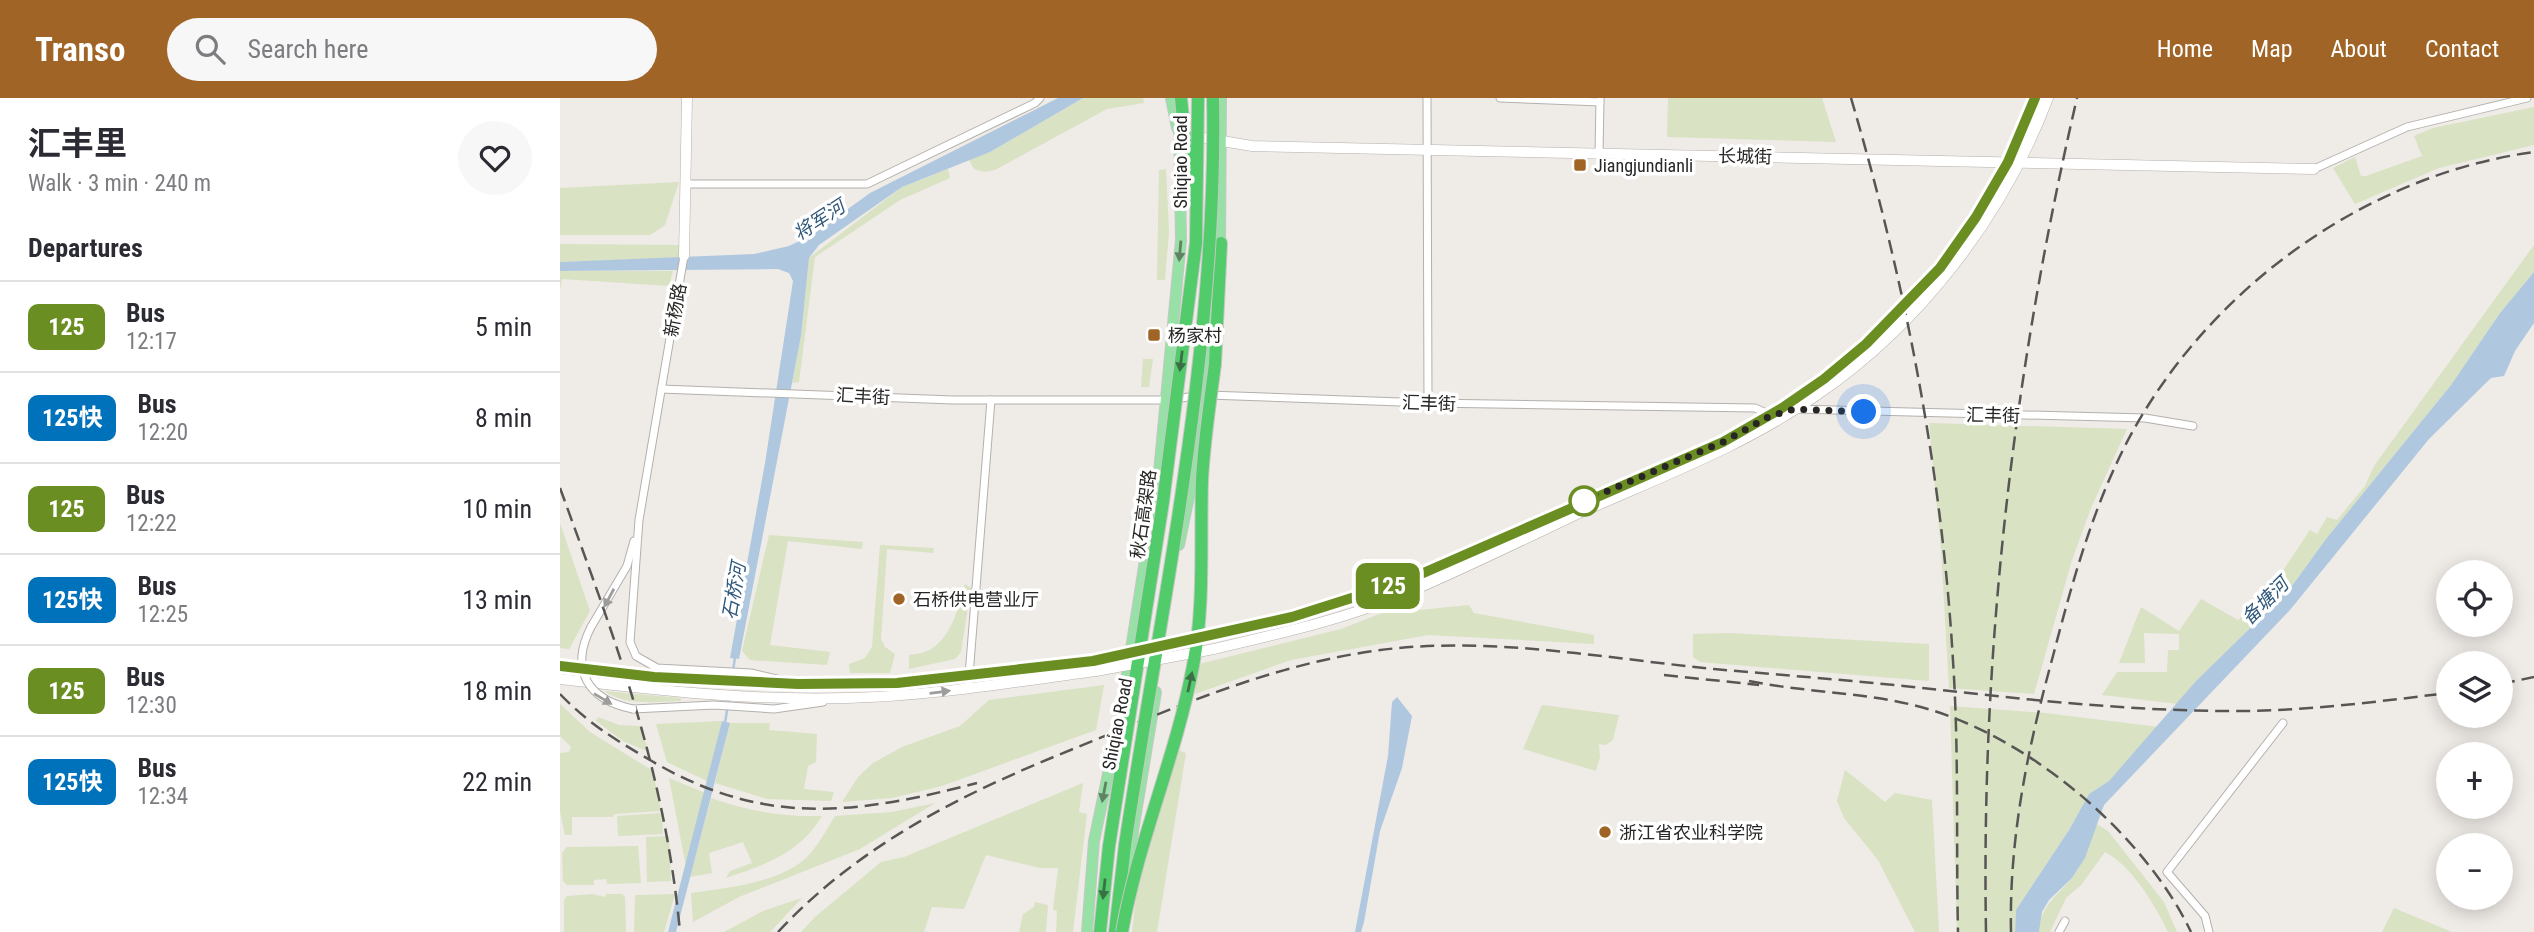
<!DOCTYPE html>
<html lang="en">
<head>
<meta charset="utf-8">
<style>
	:root { --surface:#fff; --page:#f7f7f7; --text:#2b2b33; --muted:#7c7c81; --line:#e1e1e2; --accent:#a06526 }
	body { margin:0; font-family:"Roboto Condensed","Noto Sans SC",sans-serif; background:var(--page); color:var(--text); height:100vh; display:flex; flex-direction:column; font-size:26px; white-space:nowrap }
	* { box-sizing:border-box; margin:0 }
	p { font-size:23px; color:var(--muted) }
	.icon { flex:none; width:38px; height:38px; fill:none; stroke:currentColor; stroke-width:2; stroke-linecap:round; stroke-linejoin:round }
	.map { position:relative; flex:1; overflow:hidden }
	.panel { display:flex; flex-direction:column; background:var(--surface); width:560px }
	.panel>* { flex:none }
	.badge { padding:0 14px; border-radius:10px; font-size:24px; line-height:46px }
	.tools { position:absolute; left:1876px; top:462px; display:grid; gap:14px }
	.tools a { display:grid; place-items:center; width:77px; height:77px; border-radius:50%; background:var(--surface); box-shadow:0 4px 18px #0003; font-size:35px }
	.you { position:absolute; width:35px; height:35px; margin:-18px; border:5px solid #fff; border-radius:50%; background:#1a73e8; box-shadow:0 0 0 10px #1a73e833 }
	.map>.badge { position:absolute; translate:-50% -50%; box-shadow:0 0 0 4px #fff }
	h2 { padding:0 28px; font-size:26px; line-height:63px }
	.round { display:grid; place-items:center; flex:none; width:74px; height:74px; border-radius:37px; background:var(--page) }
	.head { display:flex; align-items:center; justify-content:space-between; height:119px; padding:0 28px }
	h1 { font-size:33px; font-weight:700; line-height:52px }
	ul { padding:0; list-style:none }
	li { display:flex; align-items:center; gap:21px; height:91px; padding:0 28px; border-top:2px solid var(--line) }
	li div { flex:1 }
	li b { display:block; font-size:26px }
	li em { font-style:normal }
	li .badge { min-width:77px; font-weight:700; text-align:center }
	header { display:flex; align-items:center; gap:42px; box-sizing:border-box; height:98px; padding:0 35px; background:var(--accent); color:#fff }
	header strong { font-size:33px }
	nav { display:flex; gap:38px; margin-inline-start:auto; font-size:24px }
	.search { width:490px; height:63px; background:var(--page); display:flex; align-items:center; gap:18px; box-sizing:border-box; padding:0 24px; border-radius:38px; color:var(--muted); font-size:26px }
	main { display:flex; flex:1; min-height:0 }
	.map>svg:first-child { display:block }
</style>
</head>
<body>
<header>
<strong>Transo</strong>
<div class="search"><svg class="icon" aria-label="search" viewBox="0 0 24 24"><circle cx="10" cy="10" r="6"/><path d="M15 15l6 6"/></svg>Search here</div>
<nav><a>Home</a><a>Map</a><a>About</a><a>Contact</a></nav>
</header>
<main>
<section class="panel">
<div class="head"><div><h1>汇丰里</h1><p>Walk · 3 min · 240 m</p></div><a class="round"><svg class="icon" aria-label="heart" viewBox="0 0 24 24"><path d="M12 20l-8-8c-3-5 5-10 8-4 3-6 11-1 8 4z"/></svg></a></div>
<h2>Departures</h2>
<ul>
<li><span class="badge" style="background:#6b8e23;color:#fff">125</span><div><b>Bus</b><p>12:17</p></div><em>5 min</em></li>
<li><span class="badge" style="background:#0072bc;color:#fff">125快</span><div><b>Bus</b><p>12:20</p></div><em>8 min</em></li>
<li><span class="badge" style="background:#6b8e23;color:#fff">125</span><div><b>Bus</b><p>12:22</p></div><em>10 min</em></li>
<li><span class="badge" style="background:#0072bc;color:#fff">125快</span><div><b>Bus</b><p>12:25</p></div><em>13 min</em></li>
<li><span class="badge" style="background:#6b8e23;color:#fff">125</span><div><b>Bus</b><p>12:30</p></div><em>18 min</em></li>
<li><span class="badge" style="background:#0072bc;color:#fff">125快</span><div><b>Bus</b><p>12:34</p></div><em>22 min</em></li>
</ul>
</section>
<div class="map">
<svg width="1974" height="834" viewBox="0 0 1974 834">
	<rect width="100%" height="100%" fill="#efebe7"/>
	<g fill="#d9e2c3">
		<polygon points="523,0 583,0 584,5 547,11 435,72 424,74 414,71 409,62 430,54"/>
		<polygon points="1108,0 1262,0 1276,44 1107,39"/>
		<polygon points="1974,9 1974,47 1879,70 1795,106 1773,70 1795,59 1801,78 1806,78 1862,58 1854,38 1873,30"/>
		<polygon points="388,71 390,80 340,102 255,159 239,284 232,285 241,238 249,160 342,89"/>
		<polygon points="606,71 609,134 605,182 597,182 599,72"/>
		<polygon points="119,84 105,127 90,137 0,137 0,90"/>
		<polygon points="0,146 119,147 119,161 0,164"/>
		<polygon points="1974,147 1974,174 1940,215 1891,287 1766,441 1729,492 1636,583 1618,606 1542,597 1557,574 1607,574 1608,552 1619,552 1619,536 1584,535 1585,565 1559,565 1581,509 1619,533 1641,501 1678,522 1710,492 1750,432 1757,436 1767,419 1777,422 1805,388 1814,368"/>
		<polygon points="0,173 113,173 109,188 2,181 0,192"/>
		<polygon points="583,261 593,261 589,289 581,289"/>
		<polygon points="1369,325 1567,331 1531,410 1512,462 1474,596 1389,590 1381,452"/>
		<polygon points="0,425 30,513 9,551 0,550"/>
		<polygon points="209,437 303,444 302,451 228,443 210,547 270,554 267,567 190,562 182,553"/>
		<polygon points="320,447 374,450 373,455 327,451 321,541 325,549 335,556 330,575 290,575 289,566 305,560 312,549"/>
		<path d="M405,486L411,490L401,554L395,561L349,571V557C356,556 365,555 371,551C392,539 399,507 405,486Z"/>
		<polygon points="853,503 860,512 909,507 914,515 1034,537 1034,546 868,537 731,562 635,596 639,566 781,531"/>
		<polygon points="1169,535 1369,546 1369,583 1140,564 1133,559 1133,536"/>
		<polygon points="544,587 536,632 382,688 332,700 282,704 298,679 313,665 342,649 400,628 429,602"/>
		<path d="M44,593L121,600V603C95,604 65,608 44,593Z"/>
		<polygon points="0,606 30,634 93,673 101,713 54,716 53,719 12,719 12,737 5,737 0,714 0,655 9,654 11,649 0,638"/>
		<polygon points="982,607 1059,617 1053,642 1046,647 1039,646 1040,659 1036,673 963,651"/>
		<polygon points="1390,608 1485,615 1599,629 1549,683 1529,696 1509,732 1456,812 1455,834 1397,834"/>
		<polygon points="38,619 59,627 80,628 89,654 63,643 36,623"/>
		<polygon points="162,623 147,683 107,664 96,626"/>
		<polygon points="170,625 210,625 209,632 257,636 256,664 248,668 244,691 274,694 271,703 207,701 155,685"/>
		<polygon points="615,651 626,655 597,834 572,834 577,789"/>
		<polygon points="1285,672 1325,704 1335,695 1372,702 1379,834 1355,834 1318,762 1284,720 1277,703"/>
		<polygon points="109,680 145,695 126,769"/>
		<polygon points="523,685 519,714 527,716 513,834 496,834 497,813 493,812 498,770 480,770 426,757 404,811 372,809 364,834 241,834 255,819 321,764 344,759"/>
		<path d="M151,700C188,713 222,719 262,718C239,756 206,766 166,780L170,773L192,765L183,744L149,755L152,775L130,779Z"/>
		<path d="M375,705L300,751L179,799L133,824L131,795C165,790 221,785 247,759C258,748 267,731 275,718L332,714Z"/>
		<polygon points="102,715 103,736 58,738 57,718"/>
		<path d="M1535,725L1548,733L1604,804L1617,834H1608C1595,807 1572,768 1545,754L1521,787L1506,800L1490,834H1479C1481,807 1496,799 1512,780C1525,764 1530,744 1535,725Z"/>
		<polygon points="109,738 111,783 87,784 86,739"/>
		<polygon points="78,748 81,785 47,786 46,781 34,782 34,787 7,787 3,783 2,755 7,749"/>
		<polygon points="32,796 46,799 46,796 62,796 65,799 66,834 4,834 4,802 7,798"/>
		<polygon points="115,796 104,834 74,834 75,797"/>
		<polygon points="242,800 210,834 164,834 203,813"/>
		<polygon points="475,804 488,807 486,834 459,834 463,816 474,809"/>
		<polygon points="1834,810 1892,834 1822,834"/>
	</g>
	<g fill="#afc8e0">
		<polygon points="498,0 523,0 430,54 342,89 259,147 249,160 241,238 179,561 170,560 205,365 233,183 229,175 218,171 0,173 0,164 194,156 229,148 252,137 310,95"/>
		<polygon points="1974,174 1974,225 1955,253 1944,278 1931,280 1869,341 1730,512 1544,707 1525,760 1512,780 1489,802 1482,814 1479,834 1455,834 1456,812 1509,732 1529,696 1549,683 1636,583 1729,492 1766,441 1891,287 1940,215"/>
		<polygon points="837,599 852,618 842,670 820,733 804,824 801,834 795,834 828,658 832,604"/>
		<polygon points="162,623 170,625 116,834 108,834"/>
	</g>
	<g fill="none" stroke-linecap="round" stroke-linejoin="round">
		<g stroke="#afc8e0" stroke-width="2.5">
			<polyline points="173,573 175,559"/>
			<polyline points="165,625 169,600"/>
		</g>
		<g stroke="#b4b1ad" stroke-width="9">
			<g id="street">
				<polyline points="867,0 868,305"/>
				<polyline points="940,0 1040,4"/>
				<polyline points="1039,55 1040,1"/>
				<polyline points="1754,71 1847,29 1967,0"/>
				<polyline points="125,86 307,86 475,5 480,0"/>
				<polyline points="124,158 79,422 70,544 76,558 97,570 191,575 221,582"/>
				<polyline points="101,291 393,302 606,302 636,298"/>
				<polyline points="648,297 868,305 1195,310 1211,317"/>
				<polyline points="1236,311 1585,320 1633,328"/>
				<polyline points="31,529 67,468 74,443"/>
				<polyline points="408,590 431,302"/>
				<polyline points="73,611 154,607 214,611 263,604"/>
				<polyline points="1499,834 1505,823"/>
				<polyline points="1649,834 1645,818 1607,774 1723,625"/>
			</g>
		</g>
		<g stroke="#b4b1ad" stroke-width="11">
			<g id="secondary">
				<polyline points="632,38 692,48 1754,71"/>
				<polyline points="124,158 127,0"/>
				<path d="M652,537C717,522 783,508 845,482C898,461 949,436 1000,413C1055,389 1113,370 1166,342C1301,271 1428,149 1475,0"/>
				<path d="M654,551C717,536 782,522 842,497C901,472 958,444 1015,417C1097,380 1183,349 1257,297C1361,226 1444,117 1488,0"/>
				<polyline points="0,568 94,579 238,586 311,586 533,563"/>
				<path d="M0,581C95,592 191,603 287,600C371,598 453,584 536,573"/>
			</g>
		</g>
		<g stroke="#c7c7c6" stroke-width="12">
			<g id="primary">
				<polyline points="611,0 617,30"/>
				<polyline points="660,152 661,0"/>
				<polyline points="619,447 633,379 652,220"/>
				<polyline points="569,786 573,733 596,594"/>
				<polyline points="527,834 534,743 561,614 599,374 621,142 619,21"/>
			</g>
		</g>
		<g stroke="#c7c7c6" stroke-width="14">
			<g id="highway">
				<polyline points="655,266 661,145"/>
				<polyline points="540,834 549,748"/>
				<polyline points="555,834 565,747"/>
			</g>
		</g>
		<use href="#street" stroke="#fff" stroke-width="7"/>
		<use href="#secondary" stroke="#fff" stroke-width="10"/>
		<use href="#primary" stroke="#97e0a6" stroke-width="10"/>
		<use href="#highway" stroke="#52cb6b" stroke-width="12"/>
		<g stroke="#585654" stroke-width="2.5" stroke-dasharray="14 7" stroke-linecap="butt">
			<path d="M1291,0C1345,183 1382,373 1393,563C1399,653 1396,744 1398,834"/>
			<path d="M0,390C55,541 105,672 120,834"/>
			<polyline points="1104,577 1199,587"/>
			<path d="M1189,583C1242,594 1299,594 1353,607C1462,633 1583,733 1631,834"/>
			<polyline points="1941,586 1974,579"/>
			<path d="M0,596C29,626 54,641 90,662C203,729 294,717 417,685"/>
			<path d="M218,834C300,746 404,695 513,651C611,611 708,568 813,553C925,537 1042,560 1154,571C1233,578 1312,584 1390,593C1489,604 1588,614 1687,613C1755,612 1822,603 1888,595"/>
			<path d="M1426,834C1421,552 1453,275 1517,0"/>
			<path d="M1451,834C1449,739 1468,649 1493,558C1512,485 1532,412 1567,344C1646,193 1804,77 1974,54"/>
		</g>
		<g stroke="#b4b1ad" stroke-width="9" stroke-linecap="butt">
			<path id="street-bridge" d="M31,529C9,572 28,602 73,611"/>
		</g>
		<g stroke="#b4b1ad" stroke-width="11" stroke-linecap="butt">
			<g id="secondary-bridge">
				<polyline points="533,563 652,537"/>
				<polyline points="536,573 654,551"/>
			</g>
		</g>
		<g stroke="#c7c7c6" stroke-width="14" stroke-linecap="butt">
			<g id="highway-bridge">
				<polyline points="621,0 630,94"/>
				<path d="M565,747C602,503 658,246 653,0"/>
				<polyline points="549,748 603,404 636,145 638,0"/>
				<path d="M562,834C578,743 616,659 633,568C645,507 640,444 642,382C644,343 650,305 655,266"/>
			</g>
		</g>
		<use href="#street-bridge" stroke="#fff" stroke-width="7"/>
		<use href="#secondary-bridge" stroke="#fff" stroke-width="10"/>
		<use href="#highway-bridge" stroke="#52cb6b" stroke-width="12"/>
	</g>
	<defs><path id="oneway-solid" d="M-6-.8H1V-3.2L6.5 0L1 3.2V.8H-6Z" transform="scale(1.75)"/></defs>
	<g fill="#5f8365">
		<use href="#oneway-solid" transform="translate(620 153) rotate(95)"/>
		<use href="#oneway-solid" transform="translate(544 694) rotate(101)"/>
	</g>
	<g fill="#3a7044">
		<use href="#oneway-solid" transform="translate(621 263) rotate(97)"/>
		<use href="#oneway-solid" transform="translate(630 584) rotate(-78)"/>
		<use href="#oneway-solid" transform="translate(544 791) rotate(96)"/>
	</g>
	<g fill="#9e9d9c">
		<use href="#oneway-solid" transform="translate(49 500) rotate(118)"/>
		<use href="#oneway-solid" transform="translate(380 594) rotate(-7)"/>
		<use href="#oneway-solid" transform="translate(43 601) rotate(31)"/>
	</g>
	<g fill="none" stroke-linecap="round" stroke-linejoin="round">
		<g stroke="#fff" stroke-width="16">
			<polyline id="line" points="0,568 94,579 238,586 337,585 533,563 732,519 845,483 1163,344 1222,310 1264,281 1306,246 1380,170 1416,119 1448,64 1475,0"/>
		</g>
		<use href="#line" stroke="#6b8e23" stroke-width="10"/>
		<polyline stroke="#272624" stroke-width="7" stroke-dasharray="0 12.6" points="1024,403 1163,344 1210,318 1235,311 1304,314"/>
	</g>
	<g fill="#a06526" stroke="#fff" stroke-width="2.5">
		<rect x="1013" y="60" width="14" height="14" rx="3.5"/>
		<rect x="587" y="230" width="14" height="14" rx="3.5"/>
		<circle cx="339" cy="501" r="7"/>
		<circle cx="1045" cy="734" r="7"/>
	</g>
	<circle fill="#fff" stroke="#6b8e23" stroke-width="3.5" cx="1024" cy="403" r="14"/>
	<g text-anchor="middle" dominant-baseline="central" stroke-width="7" stroke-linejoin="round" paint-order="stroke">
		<g font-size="18" fill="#272624" stroke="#fff">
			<text transform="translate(1185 58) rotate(1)">长城街</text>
			<text transform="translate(620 64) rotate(-90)">Shiqiao Road</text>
			<text transform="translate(115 212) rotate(-80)">新杨路</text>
			<text transform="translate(303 298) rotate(3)">汇丰街</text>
			<text transform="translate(869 305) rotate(2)">汇丰街</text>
			<text transform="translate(1433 317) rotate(1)">汇丰街</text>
			<text transform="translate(583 416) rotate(-82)">秋石高架路</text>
			<text transform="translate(557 626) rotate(-79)">Shiqiao Road</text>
		</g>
		<g font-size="18" fill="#272624" stroke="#fff" text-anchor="start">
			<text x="1034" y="67">Jiangjundianli</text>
			<text x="608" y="237">杨家村</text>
			<text x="353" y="501">石桥供电营业厅</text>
			<text x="1059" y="734">浙江省农业科学院</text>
		</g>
		<g font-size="19" font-style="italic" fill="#2f577a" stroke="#fff">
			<text transform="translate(259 122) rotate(-33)">将军河</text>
			<text transform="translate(174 493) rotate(-80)">石桥河</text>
			<text transform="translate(1705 503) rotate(-45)">备塘河</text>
		</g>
	</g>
</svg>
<div class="tools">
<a><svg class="icon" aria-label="locate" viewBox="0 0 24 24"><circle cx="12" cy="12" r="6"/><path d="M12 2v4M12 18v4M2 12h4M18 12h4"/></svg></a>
<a><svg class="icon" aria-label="layers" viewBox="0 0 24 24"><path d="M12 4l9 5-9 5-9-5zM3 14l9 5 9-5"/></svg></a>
<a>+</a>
<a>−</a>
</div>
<div class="you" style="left:1304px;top:314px"></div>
<b class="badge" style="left:828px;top:488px;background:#6b8e23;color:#fff">125</b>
</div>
</main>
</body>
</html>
